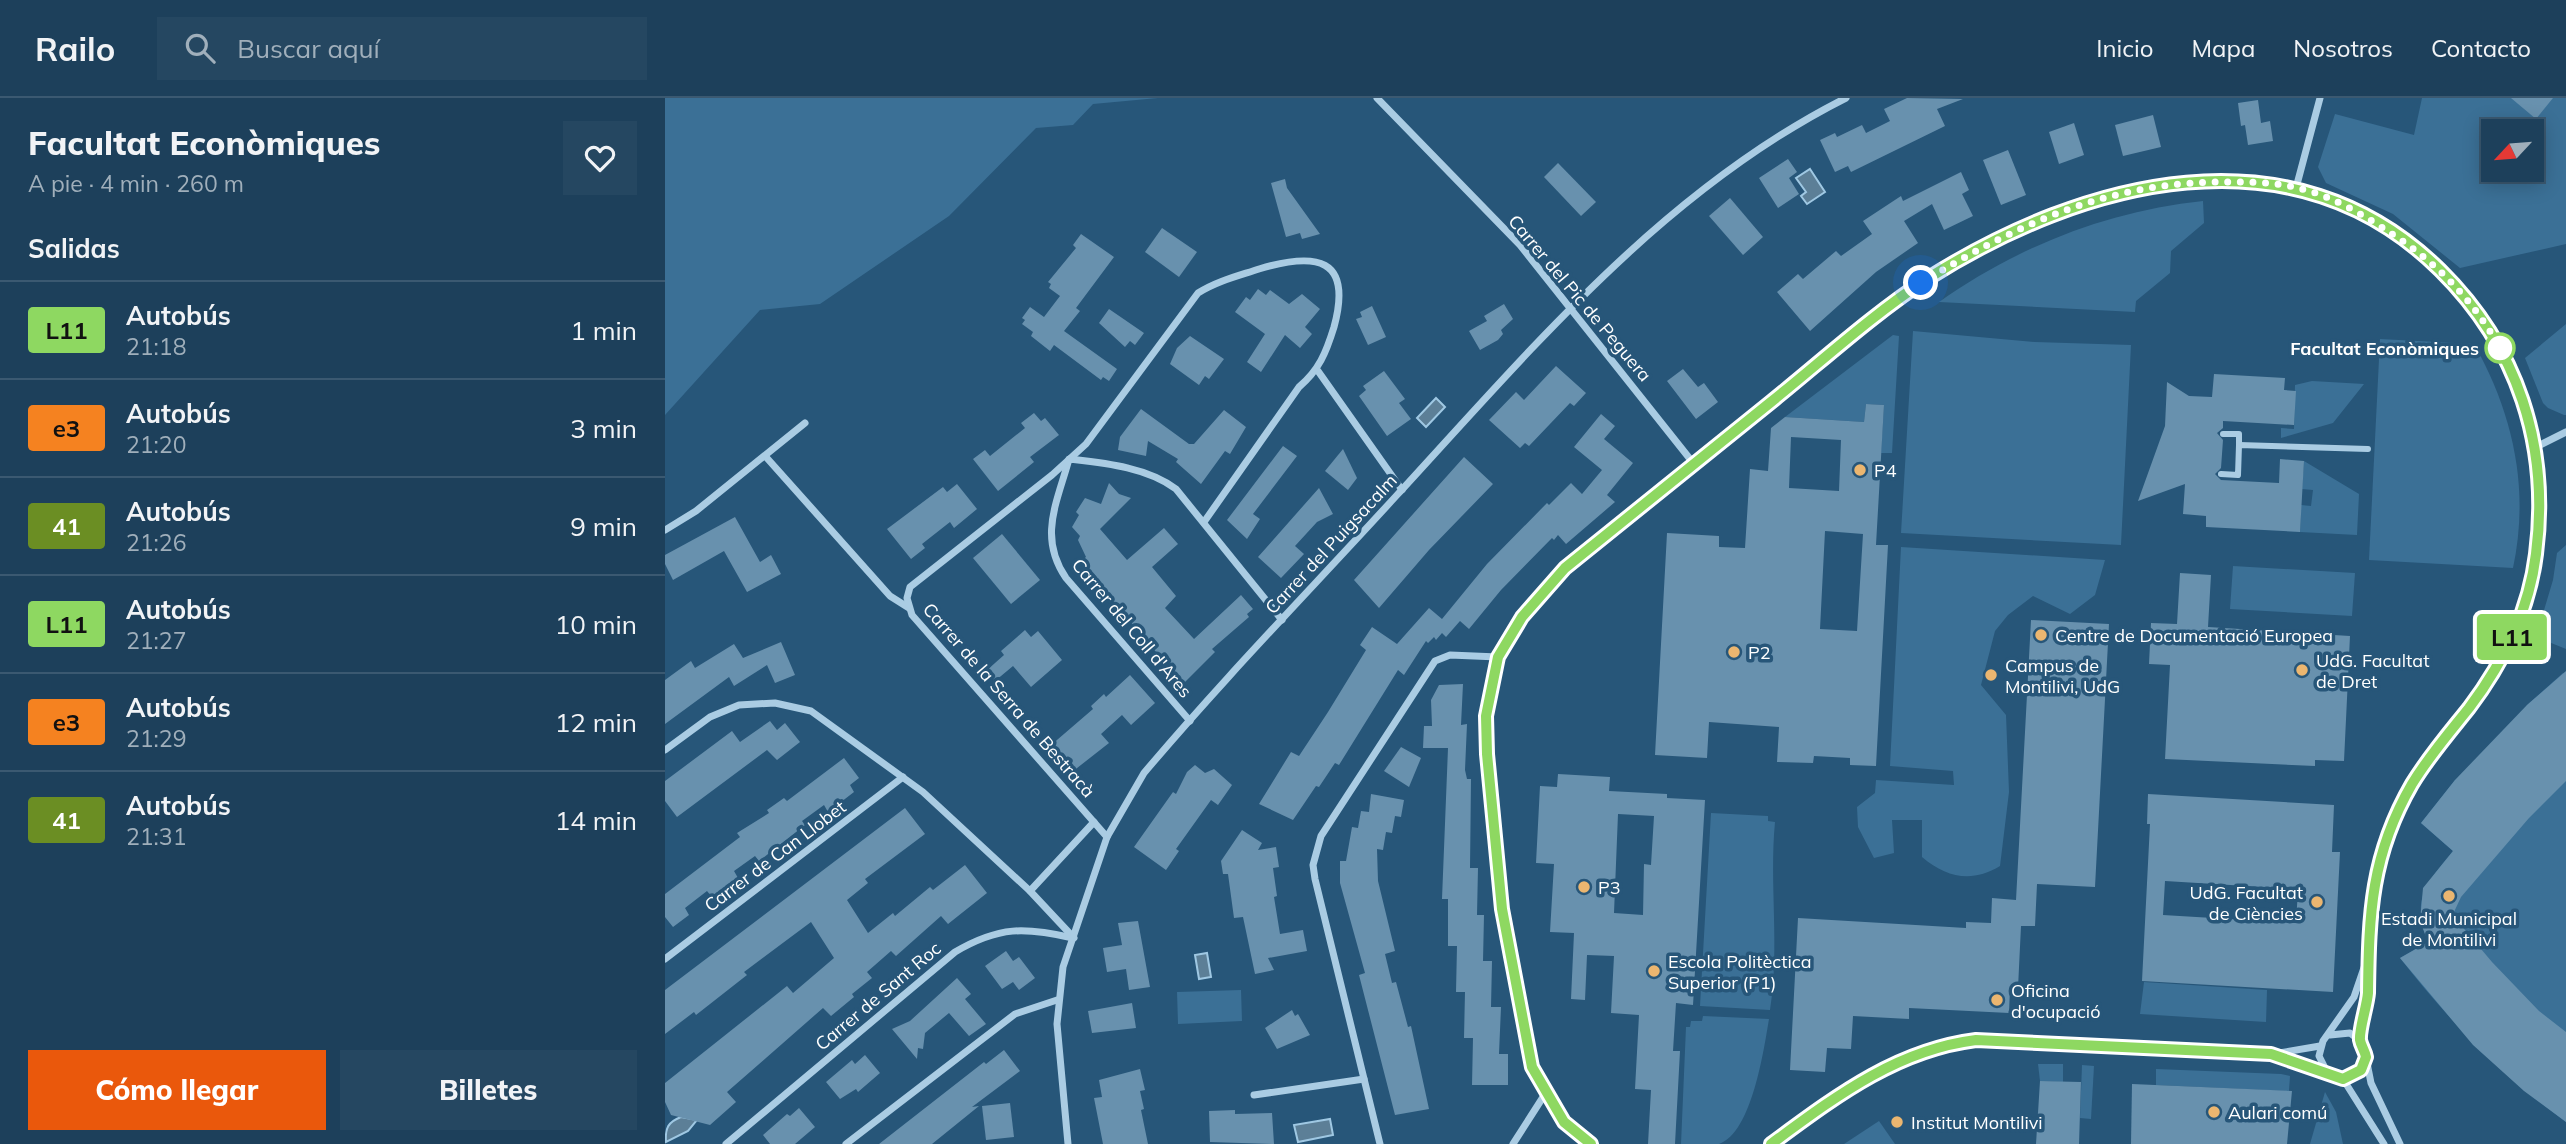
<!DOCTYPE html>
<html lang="es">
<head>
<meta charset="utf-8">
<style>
	:root { --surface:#1d405b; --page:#254761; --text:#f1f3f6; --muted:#a0afbb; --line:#3b5971; --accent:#ea580c }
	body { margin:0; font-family:Mulish,sans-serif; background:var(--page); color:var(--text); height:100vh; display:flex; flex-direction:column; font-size:26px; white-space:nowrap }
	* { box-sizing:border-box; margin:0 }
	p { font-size:23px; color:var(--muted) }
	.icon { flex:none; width:38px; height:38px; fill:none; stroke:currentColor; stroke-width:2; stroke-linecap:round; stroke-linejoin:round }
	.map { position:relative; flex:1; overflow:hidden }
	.panel { display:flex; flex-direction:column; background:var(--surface); width:665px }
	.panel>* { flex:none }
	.badge { padding:0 14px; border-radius:5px; font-size:24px; line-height:46px }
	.needle { width:46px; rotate:244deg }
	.controls { position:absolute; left:1816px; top:21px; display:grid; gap:14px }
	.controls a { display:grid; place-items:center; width:63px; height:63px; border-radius:0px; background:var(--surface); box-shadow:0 4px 18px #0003,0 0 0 2px var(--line); font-size:35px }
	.you { position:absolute; width:35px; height:35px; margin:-18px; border:5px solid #fff; border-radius:50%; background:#1a73e8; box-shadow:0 0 0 10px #1a73e833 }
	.map>.badge { position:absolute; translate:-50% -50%; box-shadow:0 0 0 4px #fff }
	h2 { padding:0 28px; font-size:26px; line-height:63px }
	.round { display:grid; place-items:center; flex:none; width:74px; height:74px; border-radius:0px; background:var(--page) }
	.overview { display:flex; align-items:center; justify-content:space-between; height:119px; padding:0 28px }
	h1 { font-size:33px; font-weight:800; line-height:52px }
	.primary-button { display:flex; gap:14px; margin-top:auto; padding:14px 28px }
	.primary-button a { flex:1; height:80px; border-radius:0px; background:var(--accent); color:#fff; font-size:28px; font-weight:800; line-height:80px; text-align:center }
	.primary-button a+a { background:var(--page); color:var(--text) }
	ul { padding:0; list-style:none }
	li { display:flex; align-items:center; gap:21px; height:98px; padding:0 28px; border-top:2px solid var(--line) }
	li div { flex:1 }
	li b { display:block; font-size:26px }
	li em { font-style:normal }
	li .badge { min-width:77px; font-weight:700; text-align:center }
	header { display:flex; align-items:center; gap:42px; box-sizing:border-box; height:98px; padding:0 35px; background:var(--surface); border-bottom:2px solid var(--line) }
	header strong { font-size:33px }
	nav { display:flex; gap:38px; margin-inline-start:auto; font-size:24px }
	.search { width:490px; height:63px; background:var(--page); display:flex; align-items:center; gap:18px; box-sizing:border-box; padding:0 24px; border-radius:0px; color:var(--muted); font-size:26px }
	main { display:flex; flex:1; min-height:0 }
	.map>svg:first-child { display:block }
</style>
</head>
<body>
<header>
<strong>Railo</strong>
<div class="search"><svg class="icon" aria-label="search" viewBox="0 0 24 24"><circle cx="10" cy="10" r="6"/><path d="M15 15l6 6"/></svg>Buscar aquí</div>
<nav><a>Inicio</a><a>Mapa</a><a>Nosotros</a><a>Contacto</a></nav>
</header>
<main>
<section class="panel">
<div class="overview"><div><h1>Facultat Econòmiques</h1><p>A pie · 4 min · 260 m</p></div><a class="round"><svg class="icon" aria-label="heart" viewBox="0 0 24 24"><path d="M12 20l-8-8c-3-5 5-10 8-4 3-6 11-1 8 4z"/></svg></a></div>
<h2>Salidas</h2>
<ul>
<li><span class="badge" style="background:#8ed861;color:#111">L11</span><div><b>Autobús</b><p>21:18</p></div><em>1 min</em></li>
<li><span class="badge" style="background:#f58220;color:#111">e3</span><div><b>Autobús</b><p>21:20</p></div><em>3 min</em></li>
<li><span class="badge" style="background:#6b8e23;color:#fff">41</span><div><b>Autobús</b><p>21:26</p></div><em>9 min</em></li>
<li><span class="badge" style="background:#8ed861;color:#111">L11</span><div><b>Autobús</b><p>21:27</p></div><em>10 min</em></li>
<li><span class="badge" style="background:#f58220;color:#111">e3</span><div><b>Autobús</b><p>21:29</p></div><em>12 min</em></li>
<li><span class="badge" style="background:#6b8e23;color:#fff">41</span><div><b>Autobús</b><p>21:31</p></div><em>14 min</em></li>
</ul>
<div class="primary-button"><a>Cómo llegar</a><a>Billetes</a></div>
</section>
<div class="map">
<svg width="1901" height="1046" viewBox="0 0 1901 1046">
	<rect width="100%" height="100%" fill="#275679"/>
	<g fill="#3b7096" fill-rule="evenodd">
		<polygon points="0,0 493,0 428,6 408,27 371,30 284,118 155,206 95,212 0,317"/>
		<path d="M1757,0H1901V146L1795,170L1728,116L1661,85L1653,69L1670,16L1749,37ZM1829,33H1867V72H1829Z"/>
		<path d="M1538,103L1539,125L1506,153L1505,175L1471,203L1470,214L1274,204C1352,149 1442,113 1538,103Z"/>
		<polygon points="1901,226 1901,317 1899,317 1883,310 1878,305 1860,260"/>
		<polygon points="1248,233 1370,244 1466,247 1456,447 1236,435"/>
		<polygon points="1228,237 1234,238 1227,355 1216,355 1219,307 1201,306 1199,324 1120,319"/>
		<path d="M1715,241L1809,246C1848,315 1865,391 1848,470L1704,462Z"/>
		<polygon points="1647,283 1699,286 1668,325 1616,340 1616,330 1629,331 1630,287"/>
		<polygon points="1639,363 1694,396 1692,437 1635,434 1636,407 1646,408 1648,392 1637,391"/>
		<polygon points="1901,447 1901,551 1871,539 1888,482 1892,455"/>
		<path d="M1236,449L1440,462L1430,497L1405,516L1368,498L1343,517L1330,533L1316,587L1341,617L1344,694L1335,768C1307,785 1282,780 1257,759V722H1227L1229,755L1209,760L1193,729L1192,709L1210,695L1211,682L1289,687L1288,673L1225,668Z"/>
		<polygon points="1568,468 1690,475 1687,518 1565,511"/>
		<path d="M1898,575L1901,579V1024C1837,977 1784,923 1735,860L1763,844C1746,800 1761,786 1788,753L1756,725L1790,682L1816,707L1862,607Z"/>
		<path d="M1046,715L1103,718V723L1110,724C1104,786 1115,849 1105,912L1035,908Z"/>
		<polygon points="1479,884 1602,892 1601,924 1475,916"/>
		<polygon points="576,892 577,923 513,926 512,894"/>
		<path d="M1038,918L1104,921C1099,951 1087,1035 1054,1046C1044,1046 1027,1046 1016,1046L1021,929H1025L1026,923H1037Z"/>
		<polygon points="1373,966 1398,966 1398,984 1375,983"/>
		<polygon points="1417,967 1429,968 1426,1021 1415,1020"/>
		<polygon points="1491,971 1616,976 1625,978 1624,993 1491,987"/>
		<polygon points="1660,994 1671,1014 1678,1046 1645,1046"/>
		<polygon points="1214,1023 1230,1046 1179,1046"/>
	</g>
	<g fill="#5c7f97" stroke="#9fc8e3" stroke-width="2">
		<polygon points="1145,71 1160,94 1142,106 1136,98 1141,94 1131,80"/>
		<polygon points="771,300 780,309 761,329 752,320"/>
		<polygon points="542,855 546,879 534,881 530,857"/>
		<path d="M16,1019L32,1022L23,1033L1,1044C0,1030 3,1024 16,1019Z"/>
		<polygon points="665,1021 668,1037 633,1044 629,1027"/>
	</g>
	<g fill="#6891ae" fill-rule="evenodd">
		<polygon points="1242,0 1298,1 1272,11 1280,28 1186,74 1183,68 1170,74 1155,42 1170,35 1172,39 1197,27 1201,35 1225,23 1219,11"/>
		<polygon points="1846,0 1888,0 1871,21"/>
		<polygon points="1593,2 1596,25 1605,23 1608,43 1583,47 1580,27 1576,28 1573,5"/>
		<polygon points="1488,17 1496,49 1458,58 1450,27"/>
		<polygon points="1409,25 1419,57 1394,66 1384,34"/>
		<polygon points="1343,52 1361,97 1336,107 1318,62"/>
		<polygon points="1123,61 1132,74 1124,80 1134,96 1113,110 1094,80"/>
		<polygon points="893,65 931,104 916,118 879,79"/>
		<polygon points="1296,74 1304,92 1297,96 1308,118 1279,132 1267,106 1239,123 1253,145 1211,174 1145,233 1112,194 1133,176 1138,181 1171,153 1176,158 1207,136 1198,123 1236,98 1238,103"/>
		<polygon points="620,81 622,90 655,136 637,141 635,135 621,139 606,85"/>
		<polygon points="1065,100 1098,139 1078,157 1044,118"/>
		<polygon points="497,130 532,154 514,179 480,154"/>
		<polygon points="416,136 449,159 411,210 415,213 399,233 452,271 444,283 438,279 436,282 389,247 385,253 366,238 368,234 357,226 360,222 357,220 365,209 379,219 395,198 384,190 386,186 383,184 411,150 408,147"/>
		<polygon points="593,191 601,197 605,192 624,206 637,196 655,211 640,229 647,236 635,250 620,237 596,274 582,264 600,236 570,214 581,199 585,202"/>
		<polygon points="839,206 848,221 836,232 838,236 833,242 815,252 804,233 822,223 819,218"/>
		<polygon points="707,208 721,239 703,247 691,221 697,219 695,214"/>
		<polygon points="444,211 479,235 470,247 465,243 460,249 434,225"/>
		<polygon points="525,238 559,261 544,281 540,278 534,287 505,266 512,250"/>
		<polygon points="891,268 921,295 909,308 905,305 864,348 860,345 855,350 824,322 851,294 859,302"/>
		<polygon points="1018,271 1033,289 1039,285 1053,304 1031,321 1002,283"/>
		<polygon points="719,273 740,301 734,305 746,321 722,338 694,298 701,292 698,288"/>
		<polygon points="1549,276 1620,280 1619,292 1631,293 1629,327 1558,323 1558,330 1552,335 1558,342 1556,370 1550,376 1556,382 1614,385 1615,361 1639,363 1635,434 1541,429 1541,418 1518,416 1520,386 1473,403 1500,328 1502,284 1524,298 1547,299"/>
		<path d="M1201,306L1219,307L1211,447H1223L1211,668L1185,667V660L1149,658L1148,665L1112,664L1114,629L1044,624L1042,660L990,657L1002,435L1054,438V449L1080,450L1085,371L1103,373L1106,330L1120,319L1199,324ZM1126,339L1176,342L1174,393L1124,390ZM1160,433L1198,436L1192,533L1155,531Z"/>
		<polygon points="476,311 524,346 529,346 559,312 581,329 565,356 560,353 536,386 511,364 513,361 483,343 481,358 453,352 455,339"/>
		<polygon points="369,315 376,323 380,320 394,337 365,359 369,364 333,393 308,361 320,352 325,358 360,330 356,325"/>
		<polygon points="936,316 950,328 939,341 968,365 942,397 950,404 901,446 893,437 889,442 887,440 836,492 804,531 795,523 781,539 777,535 771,542 769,539 763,545 761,543 739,577 733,572 674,667 670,665 654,689 651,688 628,722 594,706 626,654 634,658 663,614 701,552 695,547 707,529 732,546 764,510 777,521 822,466 882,405 884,407 906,385 917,396 937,372 909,349"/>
		<polygon points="618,348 632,358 588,416 595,421 582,441 562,422"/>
		<polygon points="678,351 692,380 683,392 660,373"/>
		<polygon points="799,359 828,386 764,452 714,510 689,482"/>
		<polygon points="444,385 454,396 466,400 435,431 462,462 499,430 513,446 487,469 511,498 500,510 529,541 576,497 588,511 582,516 584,519 547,551 550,554 518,586 415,464 421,459 413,442 415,438 407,429 414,417 411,414 420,400 436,406"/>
		<polygon points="292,386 312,411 289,430 285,424 257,446 260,450 246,461 222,431 278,389 282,394"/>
		<polygon points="654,390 668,416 652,424 630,448 639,456 616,480 593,459"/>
		<polygon points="70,419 95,464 106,457 116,476 82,494 59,453 8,482 0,466 0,457"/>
		<polygon points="337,436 375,482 346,506 308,460"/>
		<polygon points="1515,475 1546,477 1543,529 1685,538 1679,663 1650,662 1650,668 1500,661 1505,567 1484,566 1486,525 1512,526"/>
		<polygon points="1366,522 1444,526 1430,789 1372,786 1370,828 1356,828 1353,890 1345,890 1344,915 1244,910 1244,921 1188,918 1186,951 1162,950 1160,974 1125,972 1133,820 1301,830 1301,824 1326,825 1327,800 1351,802"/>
		<polygon points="360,532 366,539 373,533 397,562 366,589 348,568 330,583 321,573 339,557 336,553"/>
		<polygon points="116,544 130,577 110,585 102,567 69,588 64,579 0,626 0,582 26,563 30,570 69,546 78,560"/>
		<polygon points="1901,573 1901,683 1864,720 1796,799 1789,814 1795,826 1827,864 1874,913 1901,934 1901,1024 1859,993 1808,947 1735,860 1763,844 1755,823 1758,790 1788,753 1756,725 1790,682 1862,607"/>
		<polygon points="465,577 490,605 466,627 457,617 436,636 444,645 407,674 385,648 428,611 426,608 439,596 441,599"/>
		<polygon points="798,586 796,627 802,626 800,672 802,681 806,681 805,770 813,770 812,817 819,817 818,863 827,863 826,909 836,909 834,956 843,956 843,987 807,987 808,940 799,940 800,894 791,894 792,848 783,848 783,801 777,801 783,650 758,650 759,628 767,628 766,602 774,587"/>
		<polygon points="105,623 112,632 120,625 135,644 112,662 102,652 12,719 0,703 0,683 67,633 75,644"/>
		<polygon points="736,649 756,660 744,689 719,673"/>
		<polygon points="179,660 194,680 185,687 189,694 163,714 159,707 137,723 140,727 94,763 90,758 69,773 73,780 54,794 47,799 42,793 20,810 24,817 8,829 0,819 0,796 75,739 72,735 104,715 102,712 119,700 122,703"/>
		<polygon points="530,667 540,675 549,671 567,687 553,707 546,702 511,751 514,753 501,772 469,749 508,694 511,696 522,674"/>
		<path d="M893,676L945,679L944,693L1002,696V700L1040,702L1028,907L1011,905L1008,953H1015L1010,1046H983L986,992L970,991L974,917L946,915L949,858L922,857L920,902L906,901L909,835L885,834L889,766L871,765L875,688L892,689ZM953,716L989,718L986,767L979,766L978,817L949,815Z"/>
		<polygon points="706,696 739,702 736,719 730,718 727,735 721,734 718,752 712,751 713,783 730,853 720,856 727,885 731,884 743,929 746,928 764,1011 730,1017 694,877 700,875 675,785 675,763 681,763 687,729 693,730 696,713 704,714"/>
		<path d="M1483,696L1669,707L1667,754H1675L1668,894L1477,883L1485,726H1482ZM1500,783L1633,791L1631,825L1498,817Z"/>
		<polygon points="240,710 260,736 200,781 203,785 182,802 203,835 228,815 230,818 265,789 268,792 300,767 322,795 283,826 276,818 231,858 226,853 202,874 207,880 187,896 189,899 166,918 158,910 62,994 71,1004 45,1027 6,1017 0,1004 0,985 122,888 128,895 169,860 146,824 79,874 82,877 31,917 29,914 0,936 0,892"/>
		<polygon points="577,732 597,745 593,752 611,749 614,769 608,770 612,798 609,799 615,836 638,832 642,853 603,860 609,872 590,876 578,819 569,820 563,776 558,776 556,763"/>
		<polygon points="473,823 485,889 464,892 461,871 442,874 438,850 457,847 453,825"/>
		<polygon points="341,853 348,863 354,859 370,880 354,892 348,884 337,891 320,868"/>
		<polygon points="292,880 306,896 300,901 321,926 304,938 284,915 260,935 258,951 253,950 252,961 227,931 245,923"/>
		<polygon points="467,905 471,930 427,935 423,913"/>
		<polygon points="627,912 630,918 633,916 645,937 612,951 600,930"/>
		<polygon points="339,952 355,973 307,1009 314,1008 267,1046 214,1046 319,964 321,966"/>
		<polygon points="200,957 215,975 193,994 191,991 175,1001 161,984 187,962 190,966"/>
		<polygon points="475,971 480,992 475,993 479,1011 476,1012 483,1046 438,1046 429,1000 437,999 434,982"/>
		<polygon points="1375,983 1416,984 1414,1046 1371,1046"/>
		<polygon points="1467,986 1627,993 1622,1046 1466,1046"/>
		<polygon points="345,1005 349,1039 321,1042 317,1008"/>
		<polygon points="134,1010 150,1029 130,1046 105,1046 98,1037 122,1016 125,1018"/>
		<polygon points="570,1012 570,1016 607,1015 609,1046 545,1044 544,1013"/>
	</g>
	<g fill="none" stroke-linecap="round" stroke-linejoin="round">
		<g stroke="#aacce3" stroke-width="6">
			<polyline points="1558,336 1574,336 1574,347"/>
			<polyline points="1556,376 1573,377 1574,347 1703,351"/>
		</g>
		<g stroke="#aacce3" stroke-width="7">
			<polyline points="712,0 855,147 1029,366"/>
			<polyline points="1631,90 1655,0"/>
			<polyline points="653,273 737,392"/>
			<polyline points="1871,349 1901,334"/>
			<polyline points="101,359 225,498 244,510"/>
			<polyline points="0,432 31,413 140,325"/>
			<path d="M525,623L401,480C373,439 392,405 404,361C439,365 482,369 511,391L617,522"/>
			<polyline points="0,652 45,619 74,607 110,605 146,613 258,694 365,793 409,840"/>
			<path d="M442,739L247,517L242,500L245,489L387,377L421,346L533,195C552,183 573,178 594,171C651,154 688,159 669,229C661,255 654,272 634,289L539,424"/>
			<polyline points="365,793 429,724"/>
			<polyline points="0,861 238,679"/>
			<polyline points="1700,867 1689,899 1658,943 1654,958 1663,976 1678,981 1696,972 1701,959"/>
			<polyline points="1665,937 1685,935 1698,945 1706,985 1735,1046"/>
			<polyline points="1606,956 1659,972"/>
			<polyline points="1608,956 1655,948"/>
			<polyline points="1678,981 1719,1046"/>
			<polyline points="589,997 699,981"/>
			<path d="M61,1046L290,854C334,828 360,829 408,840"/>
			<polyline points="181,1046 350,916 392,902"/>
			<path d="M403,1046L392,926L398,869L442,739L479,675C560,579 648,489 732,397C867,250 1000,91 1181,0"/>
			<polyline points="715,1046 650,781 648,767 656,738 770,563 785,557 833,559"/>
			<polyline points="848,1046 880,996"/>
			<path d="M926,1046L899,1024L867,969L837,811L823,656L821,618L833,559L857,519L900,470C980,405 1060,341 1140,277C1206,224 1270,168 1347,133C1427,95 1551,66 1639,91C1668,100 1697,116 1722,133C1738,143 1755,152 1768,165C1851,247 1884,336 1871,452C1858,577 1763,631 1721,739C1696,805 1712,875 1695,942"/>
		</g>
	</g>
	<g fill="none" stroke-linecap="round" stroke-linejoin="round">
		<g stroke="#fff" stroke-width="16">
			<path id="line" d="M926,1046L899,1024L867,969L837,811L822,656L821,618L833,559L857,519L900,470C968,415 1037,360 1106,304C1157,263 1207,217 1262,181C1418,82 1627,26 1775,172C1853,249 1885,348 1871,456C1864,513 1838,565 1804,610C1784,635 1764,658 1747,686C1706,757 1704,815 1703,895C1702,908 1694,931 1695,942C1696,948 1700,953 1701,959L1696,972L1678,981L1606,956L1311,942C1231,952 1170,999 1106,1046"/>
		</g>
		<use href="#line" stroke="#8ed861" stroke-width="10"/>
		<path stroke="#fff" stroke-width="7" stroke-dasharray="0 12.6" d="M1256,185C1349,128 1437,87 1548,84C1577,84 1608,83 1637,91C1669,99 1700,118 1727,136C1773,166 1808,202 1835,250"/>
	</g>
	<circle fill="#fff" stroke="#8ed861" stroke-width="3.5" cx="1835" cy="250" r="14"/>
	<g fill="#ebb670" stroke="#275679" stroke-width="2.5">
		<circle cx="1195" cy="372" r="7"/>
		<circle cx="1376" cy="537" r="7"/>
		<circle cx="1069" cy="554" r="7"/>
		<circle cx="1637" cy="572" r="7"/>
		<circle cx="1326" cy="577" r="7"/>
		<circle cx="919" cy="789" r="7"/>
		<circle cx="1784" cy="798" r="7"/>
		<circle cx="1652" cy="804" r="7"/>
		<circle cx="989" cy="873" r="7"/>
		<circle cx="1332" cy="902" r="7"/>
		<circle cx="1549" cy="1014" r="7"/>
		<circle cx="1232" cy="1024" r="7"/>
	</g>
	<g text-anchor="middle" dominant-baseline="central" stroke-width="7" stroke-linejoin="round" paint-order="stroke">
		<g font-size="18" fill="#fff" stroke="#275679">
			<text transform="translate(915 200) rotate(50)">Carrer del Pic de Peguera</text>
			<text transform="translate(666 446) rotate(-47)">Carrer del Puigsacalm</text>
			<text transform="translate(467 530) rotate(50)">Carrer del Coll d'Ares</text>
			<text transform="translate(344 602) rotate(49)">Carrer de la Serra de Bestracà</text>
			<text transform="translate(110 758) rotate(-37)">Carrer de Can Llobet</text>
			<text transform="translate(213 898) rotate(-40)">Carrer de Sant Roc</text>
		</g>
		<g font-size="18" font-weight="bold" fill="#fff" stroke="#275679" text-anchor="end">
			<text x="1814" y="250">Facultat Econòmiques</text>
		</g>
		<g font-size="18" fill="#fff" stroke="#275679" text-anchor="start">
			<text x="1209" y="372">P4</text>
			<text x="1390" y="537">Centre de Documentació Europea</text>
			<text x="1083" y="554">P2</text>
			<text x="1651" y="562">UdG. Facultat<tspan x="1651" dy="21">de Dret</tspan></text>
			<text x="1340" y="567">Campus de<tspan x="1340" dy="21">Montilivi, UdG</tspan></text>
			<text x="933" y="789">P3</text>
			<text x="1638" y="794" text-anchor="end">UdG. Facultat<tspan x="1638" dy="21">de Ciències</tspan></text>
			<text x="1784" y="820" text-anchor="middle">Estadi Municipal<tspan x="1784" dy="21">de Montilivi</tspan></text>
			<text x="1003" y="863">Escola Politèctica<tspan x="1003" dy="21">Superior (P1)</tspan></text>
			<text x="1346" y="892">Oficina<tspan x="1346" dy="21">d'ocupació</tspan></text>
			<text x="1563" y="1014">Aulari comú</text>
			<text x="1246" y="1024">Institut Montilivi</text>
		</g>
	</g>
</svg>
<div class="controls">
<a><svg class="needle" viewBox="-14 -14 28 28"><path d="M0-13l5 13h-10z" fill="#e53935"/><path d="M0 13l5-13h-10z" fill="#a0afbb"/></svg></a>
</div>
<div class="you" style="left:1256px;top:185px"></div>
<b class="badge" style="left:1847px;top:539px;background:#8ed861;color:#111">L11</b>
</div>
</main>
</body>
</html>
